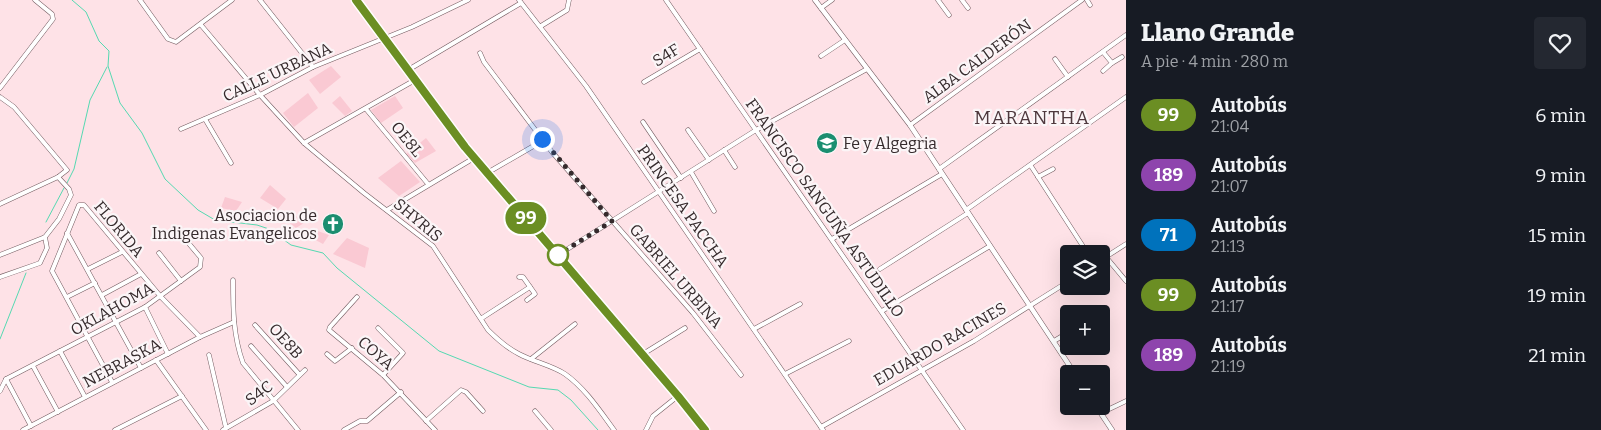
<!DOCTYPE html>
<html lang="es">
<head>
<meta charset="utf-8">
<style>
	:root { --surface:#171b24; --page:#242831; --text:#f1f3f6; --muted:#9ea1a6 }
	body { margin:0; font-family:Bitter,serif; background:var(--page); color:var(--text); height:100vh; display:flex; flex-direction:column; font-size:19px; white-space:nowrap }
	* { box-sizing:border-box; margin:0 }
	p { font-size:16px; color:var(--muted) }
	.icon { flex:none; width:28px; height:28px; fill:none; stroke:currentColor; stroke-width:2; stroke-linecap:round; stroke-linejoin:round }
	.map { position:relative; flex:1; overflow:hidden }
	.drawer { display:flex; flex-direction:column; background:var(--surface); width:475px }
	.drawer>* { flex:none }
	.badge { padding:0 10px; border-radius:16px; font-size:18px; line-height:32px }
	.controls { position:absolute; left:1060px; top:245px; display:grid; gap:10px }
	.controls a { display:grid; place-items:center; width:50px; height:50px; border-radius:5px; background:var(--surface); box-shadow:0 5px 20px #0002; font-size:25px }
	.you { position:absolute; width:25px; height:25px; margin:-12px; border:4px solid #fff; border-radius:50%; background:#1a73e8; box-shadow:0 0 0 8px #1a73e833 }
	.map>.badge { position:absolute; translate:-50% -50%; box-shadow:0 0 0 2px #fff }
	.round { display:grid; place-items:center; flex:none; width:52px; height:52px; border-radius:5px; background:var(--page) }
	.overview { display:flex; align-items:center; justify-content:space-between; height:85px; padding:0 15px }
	h1 { font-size:24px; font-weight:800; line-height:38px }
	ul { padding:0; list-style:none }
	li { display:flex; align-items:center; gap:15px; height:60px; padding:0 15px }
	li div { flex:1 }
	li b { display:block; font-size:19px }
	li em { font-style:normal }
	li .badge { min-width:55px; font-weight:700; text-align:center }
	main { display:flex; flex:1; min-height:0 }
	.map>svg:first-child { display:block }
</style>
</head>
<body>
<main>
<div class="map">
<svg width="1126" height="430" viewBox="0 0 1126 430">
	<rect width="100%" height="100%" fill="#fee2e7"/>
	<g fill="#fac9d3">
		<polygon points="331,66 341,77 320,94 309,80"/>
		<polygon points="308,93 318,108 294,127 283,113"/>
		<polygon points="340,96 352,111 345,116 332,103"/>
		<polygon points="395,96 403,108 381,123 371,110"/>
		<polygon points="426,138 436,151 415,163 406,154"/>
		<polygon points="401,161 420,182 399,196 378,178"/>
		<polygon points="270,185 286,199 278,209 260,198"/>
		<polygon points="225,197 242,202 236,211 221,208"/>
		<polygon points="291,211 304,223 296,228 281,216"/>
		<polygon points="312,229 329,235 323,244 306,235"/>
		<polygon points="347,238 369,248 365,268 333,254"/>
	</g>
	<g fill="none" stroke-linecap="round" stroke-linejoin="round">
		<g stroke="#55d9b1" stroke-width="1">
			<polyline points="72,0 86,12 99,41 109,51 108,66 120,103 142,133 165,179 198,210 215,220 257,225 269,229 291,245 323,253 337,268 439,351 529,387 558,390 571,400 598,430"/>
			<polyline points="67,183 74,169 90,100 107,67"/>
			<polyline points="46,222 64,188"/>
			<polyline points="0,339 26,273"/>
		</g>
		<g stroke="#735b60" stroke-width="5">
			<g id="minor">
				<polyline points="140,0 168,39 176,42 232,0"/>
				<polyline points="260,0 313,67"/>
				<polyline points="519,0 586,86 823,430"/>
				<polyline points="666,0 963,430"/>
				<polyline points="938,0 949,15"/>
				<polyline points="962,0 968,8"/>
				<polyline points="1087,0 1090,5"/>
				<polyline points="821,8 832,0"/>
				<path d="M201,25L260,95L304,143L364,193L433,246L488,330C497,339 507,348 519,354C534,362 551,365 565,374C585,388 600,411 614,430"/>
				<polyline points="541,26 567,10 569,0"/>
				<polyline points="480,53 484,62 552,152 693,313 741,375"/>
				<polyline points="821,56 845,40"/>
				<polyline points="1055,59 1068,77"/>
				<polyline points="1112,63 1122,57"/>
				<polyline points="408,70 521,3"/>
				<polyline points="1103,71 1112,63 1103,52"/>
				<polyline points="644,82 700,49"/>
				<polyline points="0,88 53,19 52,14 35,0"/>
				<polyline points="0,97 14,107 67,170 58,177 0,204"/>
				<polyline points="366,109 428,184"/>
				<polyline points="205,119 231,163"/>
				<polyline points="643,122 681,178"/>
				<polyline points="910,125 1082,0"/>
				<polyline points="181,129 260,95 313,67 412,27 468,0"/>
				<polyline points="688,130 709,160"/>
				<polyline points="304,143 415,80"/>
				<polyline points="724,150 735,167"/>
				<polyline points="1031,166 1088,254"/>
				<polyline points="939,169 1126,35"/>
				<polyline points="691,172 714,211"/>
				<polyline points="487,173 537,144"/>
				<polyline points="1038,177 1053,169"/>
				<polyline points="387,210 474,158"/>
				<polyline points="966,210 1126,97"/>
				<polyline points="67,233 141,368"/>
				<polyline points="832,239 942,174"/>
				<polyline points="159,253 181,281"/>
				<polyline points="0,255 45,237 59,219 71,195 69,189 58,177"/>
				<polyline points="558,255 756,130 867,69"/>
				<polyline points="1106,257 1126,281"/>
				<polyline points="1101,260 1126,244"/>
				<polyline points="88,269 122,252"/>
				<polyline points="880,269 968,213"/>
				<polyline points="0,277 40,263 47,248 45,237"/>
				<polyline points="519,277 523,277 535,294 527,300"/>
				<path d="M233,280C233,308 233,336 243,363L298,430"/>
				<polyline points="102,295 141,274"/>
				<polyline points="67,297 95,283"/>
				<polyline points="357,297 330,327 329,330 383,375 435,430"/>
				<polyline points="145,307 168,354"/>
				<polyline points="882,311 990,246"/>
				<polyline points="482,318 530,287"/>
				<polyline points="255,325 299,374"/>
				<polyline points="378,328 403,353 383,375"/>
				<polyline points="754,329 800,304"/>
				<polyline points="1054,341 1069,332"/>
				<polyline points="251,346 287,387"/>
				<polyline points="60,351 85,397"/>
				<polyline points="327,354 335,361 352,348"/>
				<polyline points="643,354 685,328"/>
				<polyline points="209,355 226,428"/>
				<polyline points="531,359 575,324"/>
				<polyline points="156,360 206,430"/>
				<polyline points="33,366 58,412"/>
				<polyline points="785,374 849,341"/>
				<polyline points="6,379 31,426"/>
				<polyline points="112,382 52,271 79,205 84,205 161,297 200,337"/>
				<polyline points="0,391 6,379 145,307 200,267 201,258 180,233"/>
				<polyline points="535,411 551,430"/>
				<polyline points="1101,413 1126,401"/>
				<polyline points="426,421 461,390 466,392 483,411"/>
				<polyline points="821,427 974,341 1069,281"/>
				<polyline points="23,430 200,337 234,322"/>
				<polyline points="115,430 182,396"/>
				<polyline points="223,430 273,401 305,370"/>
				<polyline points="344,430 360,421 367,421 401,392"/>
				<polyline points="646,430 653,416 678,396"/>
			</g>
		</g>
		<g stroke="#735b60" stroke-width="5.5">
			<g id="tertiary">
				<polyline points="356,0 457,137 678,396 705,430"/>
				<polyline points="815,0 910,125 1075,374"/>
				<polyline points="1096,406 1112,430"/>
			</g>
		</g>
		<use href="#minor" stroke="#fff" stroke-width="4"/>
		<use href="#tertiary" stroke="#fff" stroke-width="4.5"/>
	</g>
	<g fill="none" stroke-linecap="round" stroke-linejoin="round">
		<g stroke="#fff" stroke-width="11">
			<polyline id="line" points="356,0 465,147 678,396 705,430"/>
		</g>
		<use href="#line" stroke="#6b8e23" stroke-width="8"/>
		<polyline stroke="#352a2c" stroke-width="5" stroke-dasharray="0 9" points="542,139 612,221 558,255"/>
	</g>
	<defs>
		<g id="school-disc" transform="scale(1.125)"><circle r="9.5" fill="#1b8e70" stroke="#fbf5f7"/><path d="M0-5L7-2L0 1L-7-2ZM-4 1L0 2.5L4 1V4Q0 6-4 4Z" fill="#fff"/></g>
		<g id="church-disc" transform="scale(1.125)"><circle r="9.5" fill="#1b8e70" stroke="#fbf5f7"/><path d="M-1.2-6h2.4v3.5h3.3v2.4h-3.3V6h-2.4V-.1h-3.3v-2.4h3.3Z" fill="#fff"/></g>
	</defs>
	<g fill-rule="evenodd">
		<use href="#school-disc" x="827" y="143"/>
		<use href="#church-disc" x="333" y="224"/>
	</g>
	<circle fill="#fff" stroke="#6b8e23" stroke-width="2.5" cx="558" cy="255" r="10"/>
	<g text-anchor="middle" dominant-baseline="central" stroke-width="4.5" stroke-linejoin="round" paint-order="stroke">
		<g font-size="16" fill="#352a2c" stroke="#fbf5f7">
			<text transform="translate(666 55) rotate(-31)">S4F</text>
			<text transform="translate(977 61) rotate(-36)">ALBA CALDERÓN</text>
			<text transform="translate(277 72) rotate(-25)">CALLE URBANA</text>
			<text transform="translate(407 139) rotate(51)">OE8L</text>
			<text transform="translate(683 206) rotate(55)">PRINCESA PACCHA</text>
			<text transform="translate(825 208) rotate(55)">FRANCISCO SANGUÑA ASTUDILLO</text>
			<text transform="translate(418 220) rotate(40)">SHYRIS</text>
			<text transform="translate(119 229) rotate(50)">FLORIDA</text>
			<text transform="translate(676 276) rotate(49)">GABRIEL URBINA</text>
			<text transform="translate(112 309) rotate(-29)">OKLAHOMA</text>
			<text transform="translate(286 341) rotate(48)">OE8B</text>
			<text transform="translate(940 344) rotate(-30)">EDUARDO RACINES</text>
			<text transform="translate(376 353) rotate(41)">COYA</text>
			<text transform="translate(122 363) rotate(-28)">NEBRASKA</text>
			<text transform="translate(259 393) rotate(-37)">S4C</text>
		</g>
		<g font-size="16" fill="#352a2c" stroke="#fbf5f7" text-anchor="start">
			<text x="843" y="143">Fe y Algegria</text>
			<text x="317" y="215" text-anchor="end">Asociacion de<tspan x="317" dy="18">Indigenas Evangelicos</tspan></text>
		</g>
		<g font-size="19" letter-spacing="1" fill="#4f393e" stroke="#fbf5f7">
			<text x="1032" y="117">MARANTHA</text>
		</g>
	</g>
</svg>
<div class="controls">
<a><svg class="icon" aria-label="layers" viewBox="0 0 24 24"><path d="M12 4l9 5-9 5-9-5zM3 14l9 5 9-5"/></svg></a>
<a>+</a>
<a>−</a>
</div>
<div class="you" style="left:542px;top:139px"></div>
<b class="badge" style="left:526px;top:218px;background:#6b8e23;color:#fff">99</b>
</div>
<section class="drawer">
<div class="overview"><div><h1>Llano Grande</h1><p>A pie · 4 min · 280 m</p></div><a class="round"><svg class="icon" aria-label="heart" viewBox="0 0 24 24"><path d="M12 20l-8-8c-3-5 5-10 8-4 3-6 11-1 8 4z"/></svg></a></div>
<ul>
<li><span class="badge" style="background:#6b8e23;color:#fff">99</span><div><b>Autobús</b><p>21:04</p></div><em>6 min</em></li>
<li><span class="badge" style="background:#8e44ad;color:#fff">189</span><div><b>Autobús</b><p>21:07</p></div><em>9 min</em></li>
<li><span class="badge" style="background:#0072bc;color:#fff">71</span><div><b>Autobús</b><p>21:13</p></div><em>15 min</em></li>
<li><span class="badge" style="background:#6b8e23;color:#fff">99</span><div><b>Autobús</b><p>21:17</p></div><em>19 min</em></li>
<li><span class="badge" style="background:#8e44ad;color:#fff">189</span><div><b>Autobús</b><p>21:19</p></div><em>21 min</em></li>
</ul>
</section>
</main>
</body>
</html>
